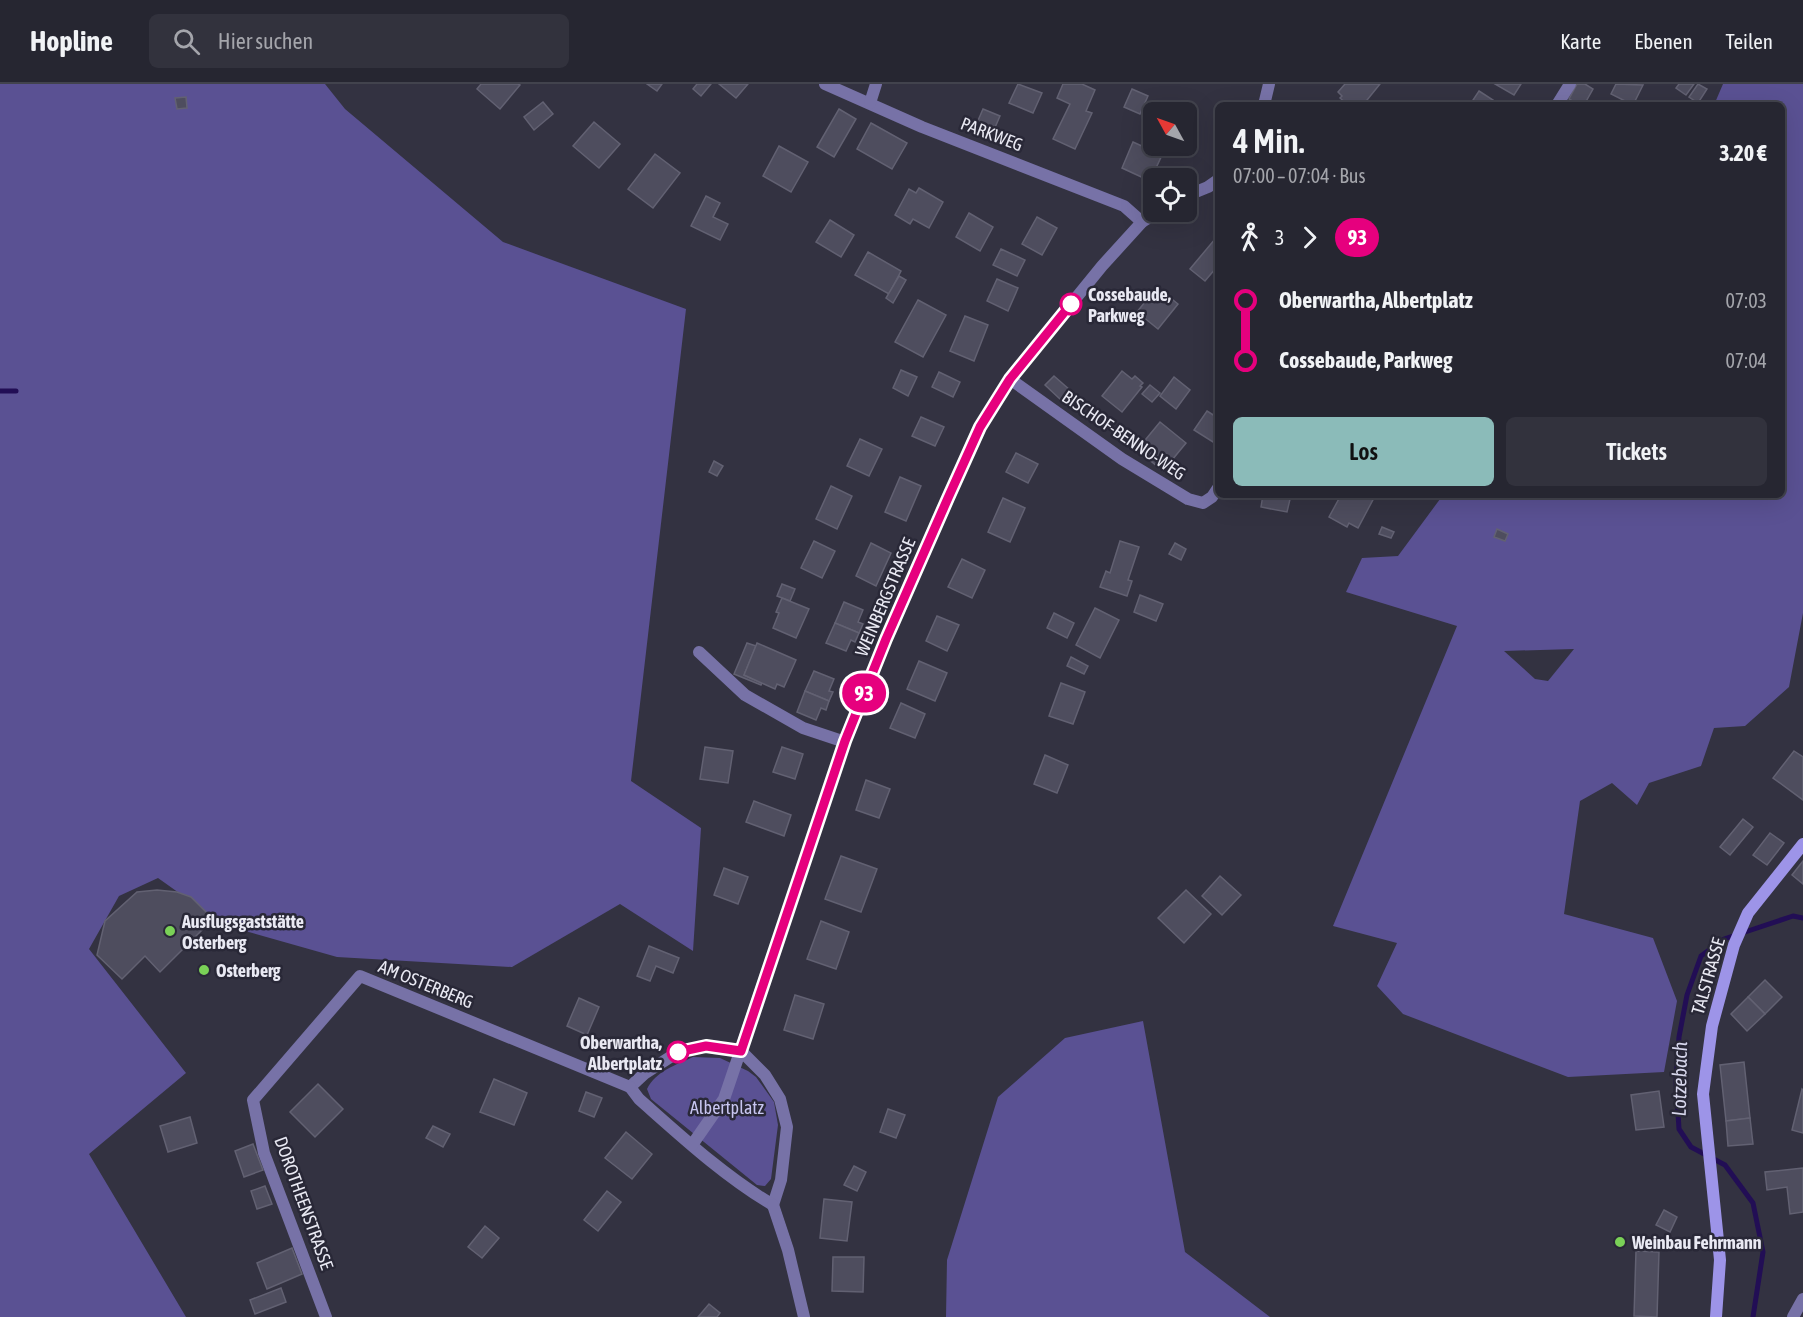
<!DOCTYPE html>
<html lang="de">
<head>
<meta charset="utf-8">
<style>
	:root { --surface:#262631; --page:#32323d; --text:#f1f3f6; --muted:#a4a5ab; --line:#42434d; --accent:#8bbbb9 }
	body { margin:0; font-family:"Asap Condensed",sans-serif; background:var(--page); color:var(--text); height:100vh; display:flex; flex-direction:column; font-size:22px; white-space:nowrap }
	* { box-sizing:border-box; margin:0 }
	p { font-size:20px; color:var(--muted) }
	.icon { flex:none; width:33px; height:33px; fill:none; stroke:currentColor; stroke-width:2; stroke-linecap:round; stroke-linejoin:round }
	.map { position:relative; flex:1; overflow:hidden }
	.details { position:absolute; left:1215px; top:18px; width:570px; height:396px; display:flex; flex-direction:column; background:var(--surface); border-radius:9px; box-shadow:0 6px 24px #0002,0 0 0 2px var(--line) }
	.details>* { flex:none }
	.badge { padding:0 12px; border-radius:20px; font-size:21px; line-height:39px }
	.needle { width:39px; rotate:310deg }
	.buttons { position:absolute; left:1143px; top:18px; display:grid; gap:12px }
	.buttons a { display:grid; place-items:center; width:54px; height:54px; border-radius:9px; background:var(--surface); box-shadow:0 6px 24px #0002,0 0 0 2px var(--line); font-size:30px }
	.map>.badge { position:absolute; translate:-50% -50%; box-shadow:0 0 0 3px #fff }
	.legs { display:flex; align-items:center; gap:9px; height:66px; padding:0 18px; font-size:20px }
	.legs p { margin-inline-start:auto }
	.head { display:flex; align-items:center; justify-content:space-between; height:102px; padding:0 18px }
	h1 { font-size:33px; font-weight:600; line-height:45px }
	.button { display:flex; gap:12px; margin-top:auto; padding:12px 18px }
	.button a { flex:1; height:69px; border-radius:9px; background:var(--accent); color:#111; font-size:24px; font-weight:600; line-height:69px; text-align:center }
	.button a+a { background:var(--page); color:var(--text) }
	ul { padding:0 18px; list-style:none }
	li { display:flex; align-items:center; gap:21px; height:60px; font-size:22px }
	li i { display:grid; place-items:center; width:9px; height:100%; margin:0 8px; background:currentColor }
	li i::after { content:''; width:15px; height:15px; margin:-8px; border:4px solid; border-radius:50%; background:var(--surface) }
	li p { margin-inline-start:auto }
	li:first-child i { background:linear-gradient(#0000 50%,currentColor 0) }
	li:last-child i { background:linear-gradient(currentColor 50%,#0000 0) }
	header { display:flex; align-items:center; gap:36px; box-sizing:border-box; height:84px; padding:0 30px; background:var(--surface); border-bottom:2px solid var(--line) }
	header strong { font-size:28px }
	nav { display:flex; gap:33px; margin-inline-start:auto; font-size:21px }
	.search { width:420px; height:54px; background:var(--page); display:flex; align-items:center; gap:15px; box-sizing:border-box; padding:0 21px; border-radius:9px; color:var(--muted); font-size:22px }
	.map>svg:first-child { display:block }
</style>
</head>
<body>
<header>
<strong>Hopline</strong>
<div class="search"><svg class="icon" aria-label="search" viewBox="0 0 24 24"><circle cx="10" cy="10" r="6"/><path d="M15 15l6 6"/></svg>Hier suchen</div>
<nav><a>Karte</a><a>Ebenen</a><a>Teilen</a></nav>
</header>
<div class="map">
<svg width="1803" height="1233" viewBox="0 0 1803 1233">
	<rect width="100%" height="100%" fill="#333241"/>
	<g fill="#5a5193" fill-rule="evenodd">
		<polygon points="0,0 325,0 345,25 503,158 686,225 631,697 701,744 693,867 620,820 512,883 337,873 224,841 158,794 119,812 89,865 186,989 89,1070 186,1233 0,1233"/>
		<path d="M1723,0H1803V529L1789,603L1745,642L1714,644L1701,682L1649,699L1637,721L1612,699L1580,717L1564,830L1653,854L1677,917L1664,988L1568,993L1403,930L1377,902L1397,859L1333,842L1457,542L1346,508L1362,474L1398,472L1443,411H1782V21H1714ZM1574,565L1548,597L1535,595L1504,567Z"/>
		<polygon points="1143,937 1185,1168 1270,1233 946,1233 947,1176 998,1013 1065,954"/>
		<path d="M693,973L720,974L748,987L756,993L774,1018L778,1041L771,1095L765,1102L757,1101L651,1015L647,1005C656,987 676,981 693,973Z"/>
	</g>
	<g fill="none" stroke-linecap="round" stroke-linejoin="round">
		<g stroke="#220e55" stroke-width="5">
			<polyline points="0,307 16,307"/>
			<polyline points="1753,1233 1763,1168 1753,1119 1725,1081 1691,1063 1679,1045 1676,997 1679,953 1687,911 1701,872 1724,855 1793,832 1803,834"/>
		</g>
	</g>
	<g fill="#4e4d5e" stroke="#626172" stroke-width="1.5">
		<polygon points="481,0 518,0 520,1 500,25 477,5"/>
		<polygon points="647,0 662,0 657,7"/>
		<polygon points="697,0 711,0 701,12 693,5"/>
		<polygon points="719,0 748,0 736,14"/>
		<polygon points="1018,0 1042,9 1033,29 1009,19"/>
		<polygon points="1063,0 1082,0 1095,6 1086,27 1092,29 1075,65 1053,55 1070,20 1057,14"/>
		<polygon points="1345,0 1380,0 1363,21 1348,21 1340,14 1342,12 1338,8"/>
		<polygon points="1495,0 1521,0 1514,11"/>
		<polygon points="1577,0 1585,0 1593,5 1584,21 1579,21 1569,15"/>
		<polygon points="1616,0 1643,1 1633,21 1611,10"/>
		<polygon points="1679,0 1694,0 1686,11 1676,4"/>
		<polygon points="1698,0 1707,5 1698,19 1689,13"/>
		<polygon points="1132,5 1148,12 1140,30 1124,23"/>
		<polygon points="1479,7 1493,16 1490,21 1481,21 1473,16"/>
		<polygon points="186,13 187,24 177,25 175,14"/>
		<polygon points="543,18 553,30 534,46 524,33"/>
		<polygon points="839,25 856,35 834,73 817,63"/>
		<polygon points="983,25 1000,32 990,55 973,48"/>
		<polygon points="594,38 620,60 599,84 573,62"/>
		<polygon points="871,39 907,59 892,85 857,65"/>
		<polygon points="1133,58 1162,71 1150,97 1122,84"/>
		<polygon points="779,62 808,78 791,108 763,92"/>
		<polygon points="655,70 680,89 653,124 628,105"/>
		<polygon points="919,104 943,118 929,144 913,135 910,140 895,131 909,105 916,109"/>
		<polygon points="706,112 720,119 713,133 728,140 720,156 691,142"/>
		<polygon points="969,129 993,143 980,167 956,153"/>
		<polygon points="1037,133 1057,144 1042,171 1022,160"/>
		<polygon points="830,136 854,151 841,173 816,158"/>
		<polygon points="1215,155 1218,158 1218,185 1216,184 1205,197 1190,185"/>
		<polygon points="1001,165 1025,176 1017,192 993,181"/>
		<polygon points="868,168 901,187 889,210 855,191"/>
		<polygon points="899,192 906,196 893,219 886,214"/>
		<polygon points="997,195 1018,204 1008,227 987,217"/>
		<polygon points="1157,203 1178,220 1158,245 1137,228"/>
		<polygon points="918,216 946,231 923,273 895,258"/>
		<polygon points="965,232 988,241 974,277 950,267"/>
		<polygon points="901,286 917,293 908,312 893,304"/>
		<polygon points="1122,287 1132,295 1135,292 1143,299 1140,302 1142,303 1122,328 1102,312"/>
		<polygon points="939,288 960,298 953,313 932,303"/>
		<polygon points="1054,292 1070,306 1061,316 1045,301"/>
		<polygon points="1174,293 1190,306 1176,325 1160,312"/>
		<polygon points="1150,301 1160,309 1152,318 1142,310"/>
		<polygon points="1207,327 1218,334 1218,351 1213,358 1194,346"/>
		<polygon points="921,333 944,343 935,362 912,352"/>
		<polygon points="1160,338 1186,359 1163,387 1137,366"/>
		<polygon points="860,355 882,365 869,392 847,382"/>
		<polygon points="1016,369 1038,380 1028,399 1006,388"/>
		<polygon points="714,377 723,382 717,392 709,388"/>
		<polygon points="900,393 921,402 906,437 885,428"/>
		<polygon points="831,402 852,412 837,445 816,435"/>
		<polygon points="1263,411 1291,411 1287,428 1261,423"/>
		<polygon points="1341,411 1375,412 1358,444 1349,439 1347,443 1329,433"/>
		<polygon points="1003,414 1025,424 1010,458 988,448"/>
		<polygon points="1382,443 1394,448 1391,454 1379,450"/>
		<polygon points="1497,445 1508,450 1505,457 1494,453"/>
		<polygon points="814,457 835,467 822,494 801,484"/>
		<polygon points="1120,457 1139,463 1128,496 1132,497 1127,512 1100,503 1106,487 1110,489"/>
		<polygon points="871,459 891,469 876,502 856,492"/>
		<polygon points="1175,459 1186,465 1181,476 1169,470"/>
		<polygon points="962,475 985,486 972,514 948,503"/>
		<polygon points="782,500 795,505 790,517 777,512"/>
		<polygon points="1140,511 1163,520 1156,537 1134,528"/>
		<polygon points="782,514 809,525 796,554 773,544 779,529 776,528"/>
		<polygon points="844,518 863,526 858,538 863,540 859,549 835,539"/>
		<polygon points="1095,524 1119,536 1100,574 1076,561"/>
		<polygon points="1054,529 1074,539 1067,554 1047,544"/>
		<polygon points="937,532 959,541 947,567 926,557"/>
		<polygon points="835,539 859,549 855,558 851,556 846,567 826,559"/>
		<polygon points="747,559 756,562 744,591 762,599 761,601 734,590"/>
		<polygon points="757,559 796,576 784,603 777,600 775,605 744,591"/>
		<polygon points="1071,573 1088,582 1084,590 1067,582"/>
		<polygon points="919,577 947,589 935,617 907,605"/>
		<polygon points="814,587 834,595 829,607 833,608 829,617 805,607"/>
		<polygon points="1061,599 1085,608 1073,640 1049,632"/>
		<polygon points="805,607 829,617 826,626 821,624 816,636 797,628"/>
		<polygon points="901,619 925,630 915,654 890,644"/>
		<polygon points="705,663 733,667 728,699 700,695"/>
		<polygon points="782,663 803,670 795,695 773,688"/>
		<polygon points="1794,667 1803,673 1803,716 1773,694"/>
		<polygon points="1045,671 1068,681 1057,709 1034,700"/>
		<polygon points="866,696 890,705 879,734 856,726"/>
		<polygon points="754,717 791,731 784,752 746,738"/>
		<polygon points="1743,735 1753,743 1730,771 1720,763"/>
		<polygon points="1770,749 1784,759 1767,781 1753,771"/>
		<polygon points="841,772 877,785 861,828 825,815"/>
		<polygon points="1803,777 1803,800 1792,791"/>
		<polygon points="724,784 748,793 738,820 714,811"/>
		<polygon points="1220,792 1241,811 1222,831 1202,812"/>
		<polygon points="157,806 177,808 191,813 213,835 160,888 145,872 122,895 97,871 105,837 137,808"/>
		<polygon points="1186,806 1211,830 1184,859 1158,834"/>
		<polygon points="821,837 849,848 836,885 807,875"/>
		<polygon points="649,862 679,874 673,889 656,882 650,897 637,892"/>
		<polygon points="1765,896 1782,913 1765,930 1748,913"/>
		<polygon points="795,911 824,920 813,955 784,946"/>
		<polygon points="1748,913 1765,930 1747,947 1731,930"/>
		<polygon points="579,914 599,923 587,951 567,942"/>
		<polygon points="1744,978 1750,1034 1726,1037 1720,981"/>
		<polygon points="494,995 527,1009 514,1041 480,1028"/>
		<polygon points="318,1000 343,1025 315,1053 290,1028"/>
		<polygon points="1802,1005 1803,1006 1803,1049 1792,1046"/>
		<polygon points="1659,1007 1664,1043 1636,1046 1631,1011"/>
		<polygon points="586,1008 602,1014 594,1033 579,1027"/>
		<polygon points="888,1025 905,1031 896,1054 880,1048"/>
		<polygon points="190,1033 197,1059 168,1068 160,1042"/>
		<polygon points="1750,1034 1753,1060 1728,1062 1726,1037"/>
		<polygon points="433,1042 450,1050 443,1063 426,1054"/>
		<polygon points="626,1048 652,1070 632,1095 605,1074"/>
		<polygon points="253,1060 263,1086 244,1093 235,1067"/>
		<polygon points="854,1082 866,1088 857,1107 844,1101"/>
		<polygon points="1803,1084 1803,1128 1790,1130 1787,1103 1767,1106 1765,1088"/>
		<polygon points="265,1102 272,1120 257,1125 251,1107"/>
		<polygon points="607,1107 621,1118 598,1147 584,1136"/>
		<polygon points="824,1115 852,1118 847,1157 820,1154"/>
		<polygon points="1664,1126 1677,1133 1670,1148 1656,1141"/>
		<polygon points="485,1142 499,1154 482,1174 468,1163"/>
		<polygon points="292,1164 302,1190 267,1205 257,1179"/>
		<polygon points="1636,1167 1659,1168 1657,1233 1634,1232"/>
		<polygon points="833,1173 864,1173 863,1208 832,1207"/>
		<polygon points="281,1204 286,1218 255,1230 250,1216"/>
		<polygon points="709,1220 720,1229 717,1233 698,1233"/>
	</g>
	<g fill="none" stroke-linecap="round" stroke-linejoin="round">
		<g stroke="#7772a7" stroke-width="12">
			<polyline points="825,0 922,43 1124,122 1142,138"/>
			<polyline points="870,19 876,0"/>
			<polyline points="1264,21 1269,0"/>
			<polyline points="1557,21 1570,0"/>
			<polyline points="1186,112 1208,103 1218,96"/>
			<polyline points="1010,295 1122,375 1188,415 1203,419 1212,413 1218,404"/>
			<polyline points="699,568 745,611 803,644 845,658"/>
			<polyline points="630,1003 644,990 678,968 706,962 741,967 765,991 780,1015 787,1043 781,1096 773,1121"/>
			<path d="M630,1003L639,1015C682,1053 724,1092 773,1121"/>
			<polyline points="692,1061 724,1015 845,658 886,555 980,343 1010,295 1102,182 1142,138 1158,128"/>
			<polyline points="773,1121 788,1166 804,1233"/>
			<polyline points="326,1233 264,1069 253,1016 360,892 630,1003"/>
			<polyline points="1793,1233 1803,1215"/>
		</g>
		<polyline stroke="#9d94e8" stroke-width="12" points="1716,1233 1720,1176 1703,1010 1712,942 1734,861 1748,829 1803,760"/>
	</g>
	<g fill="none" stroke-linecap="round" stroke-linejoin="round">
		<g stroke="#fff" stroke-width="14">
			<polyline id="line-1" points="678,968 706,962 741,967 845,657 886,555 948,414 980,343 1010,295 1071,220"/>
		</g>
		<use href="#line-1" stroke="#e6007e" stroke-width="9"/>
	</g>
	<g fill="#fff" stroke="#e6007e" stroke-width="3">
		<circle cx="1071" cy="220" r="10"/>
		<circle cx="678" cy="968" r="10"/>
	</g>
	<g fill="#7ad157" stroke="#292837" stroke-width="2">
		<circle cx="170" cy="847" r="6"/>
		<circle cx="204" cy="886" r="6"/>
		<circle cx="1620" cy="1158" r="6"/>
	</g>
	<g text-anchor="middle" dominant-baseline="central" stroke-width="5" stroke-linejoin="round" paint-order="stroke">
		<g font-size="18" fill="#e9e9f3" stroke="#292837">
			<text transform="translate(992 50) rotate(21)">PARKWEG</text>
			<text transform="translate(1124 351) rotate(34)">BISCHOF-BENNO-WEG</text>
			<text transform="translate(885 513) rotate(-67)">WEINBERGSTRASSE</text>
			<text transform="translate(1708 892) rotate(-74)">TALSTRASSE</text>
			<text transform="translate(426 900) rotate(22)">AM OSTERBERG</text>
			<text transform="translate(304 1119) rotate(70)">DOROTHEENSTRASSE</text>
		</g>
		<g font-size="18" font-weight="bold" fill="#e9e9f3" stroke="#292837" text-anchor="start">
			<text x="1088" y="210">Cossebaude,<tspan x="1088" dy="21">Parkweg</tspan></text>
			<text x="662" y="958" text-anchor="end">Oberwartha,<tspan x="662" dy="21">Albertplatz</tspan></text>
		</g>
		<g font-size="18" font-weight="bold" fill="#e9e9f3" stroke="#292837" text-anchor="start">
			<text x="182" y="837">Ausflugsgaststätte<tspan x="182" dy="21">Osterberg</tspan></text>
			<text x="216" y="886">Osterberg</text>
			<text x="1632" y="1158">Weinbau Fehrmann</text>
		</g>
		<g font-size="18" fill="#c8c6f1" stroke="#292837">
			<text x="727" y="1023">Albertplatz</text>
		</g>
		<g font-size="20" font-style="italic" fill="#d8d8ed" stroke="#292837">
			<text transform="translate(1679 995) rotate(-89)">Lotzebach</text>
		</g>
	</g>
</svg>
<div class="buttons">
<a><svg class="needle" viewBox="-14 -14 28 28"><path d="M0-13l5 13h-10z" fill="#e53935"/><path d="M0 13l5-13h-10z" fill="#a4a5ab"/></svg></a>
<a><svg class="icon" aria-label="locate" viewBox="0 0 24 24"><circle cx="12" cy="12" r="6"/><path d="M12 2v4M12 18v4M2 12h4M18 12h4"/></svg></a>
</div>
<b class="badge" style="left:864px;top:609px;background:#e6007e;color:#fff">93</b>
<section class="details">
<div class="head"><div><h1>4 Min.</h1><p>07:00 – 07:04 · Bus</p></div><b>3.20 €</b></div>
<div class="legs"><svg class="icon" aria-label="walk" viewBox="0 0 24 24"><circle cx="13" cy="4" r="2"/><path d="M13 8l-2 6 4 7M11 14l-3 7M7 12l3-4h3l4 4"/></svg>3<svg class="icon" aria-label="forward" viewBox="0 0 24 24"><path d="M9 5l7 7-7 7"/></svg><b class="badge" style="background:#e6007e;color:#fff">93</b></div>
<ul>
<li><i style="color:#e6007e"></i><b>Oberwartha, Albertplatz</b><p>07:03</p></li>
<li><i style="color:#e6007e"></i><b>Cossebaude, Parkweg</b><p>07:04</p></li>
</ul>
<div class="button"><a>Los</a><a>Tickets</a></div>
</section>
</div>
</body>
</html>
